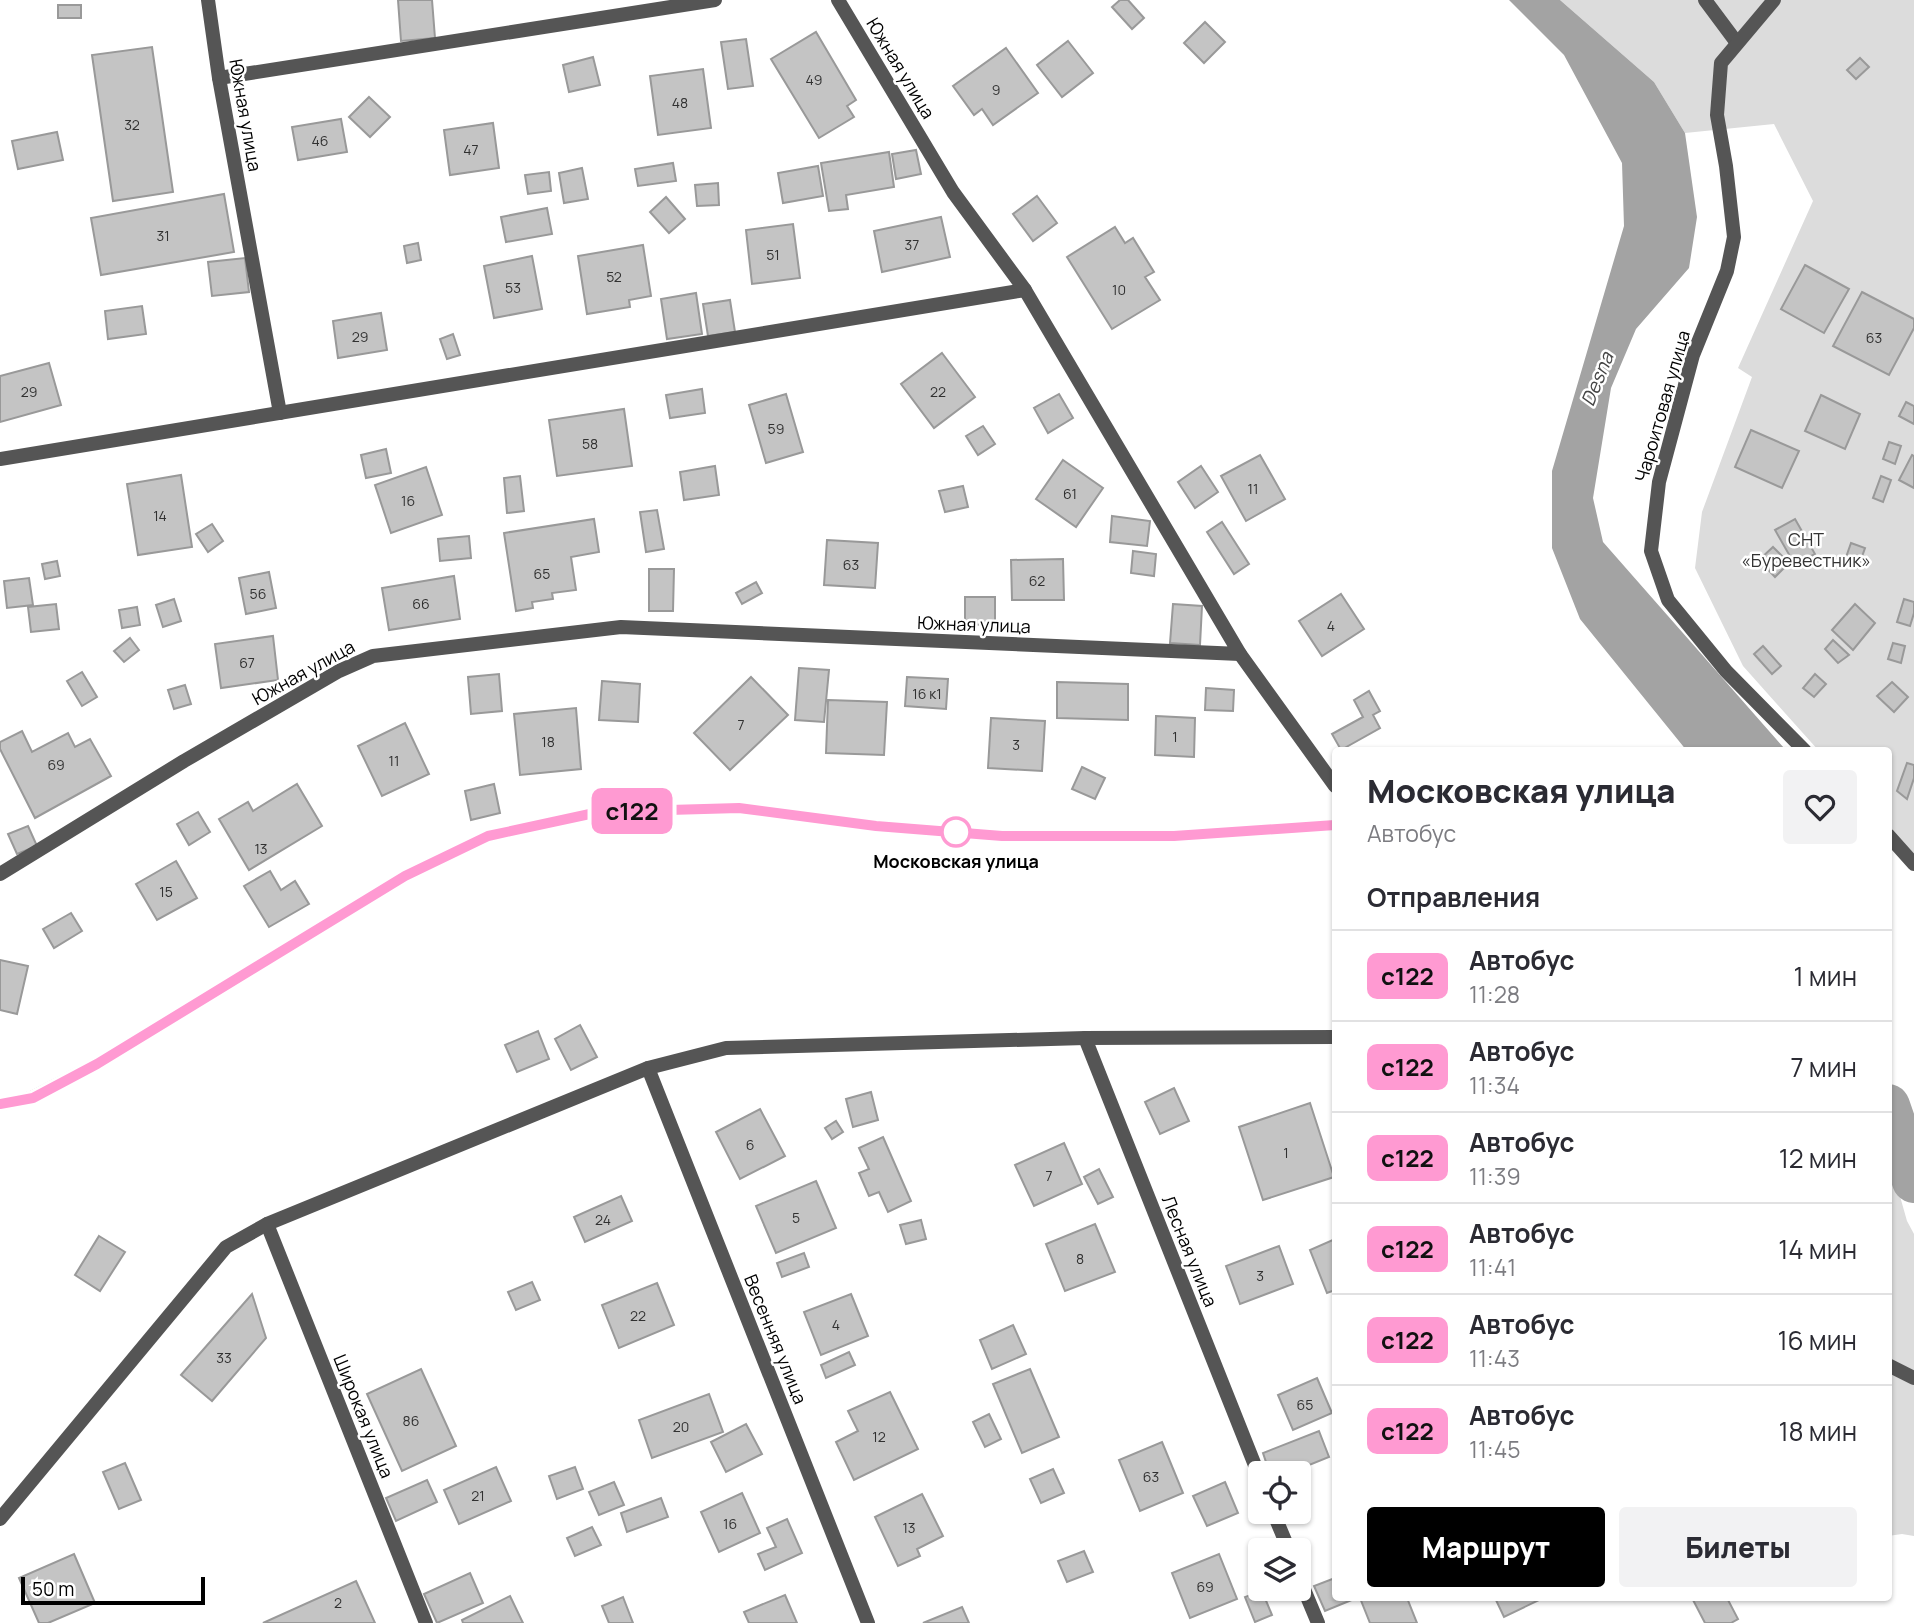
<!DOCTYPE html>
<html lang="ru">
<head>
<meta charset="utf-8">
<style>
	:root { --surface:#fff; --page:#f2f2f3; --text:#2b2b33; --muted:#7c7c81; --line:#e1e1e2; --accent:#000 }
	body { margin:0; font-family:Manrope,sans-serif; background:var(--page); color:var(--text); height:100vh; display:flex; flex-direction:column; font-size:26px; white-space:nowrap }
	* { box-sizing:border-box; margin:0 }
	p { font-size:23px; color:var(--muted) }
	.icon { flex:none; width:38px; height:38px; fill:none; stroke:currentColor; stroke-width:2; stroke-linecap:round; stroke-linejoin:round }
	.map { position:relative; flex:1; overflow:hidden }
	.drawer { position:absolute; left:1332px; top:747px; width:560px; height:854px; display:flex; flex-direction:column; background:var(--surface); border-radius:7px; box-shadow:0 2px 5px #0004 }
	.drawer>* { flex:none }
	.badge { padding:0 14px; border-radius:10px; font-size:24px; line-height:46px }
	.fabs { position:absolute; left:1248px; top:1461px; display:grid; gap:14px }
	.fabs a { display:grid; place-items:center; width:63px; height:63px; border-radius:7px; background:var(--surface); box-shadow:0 2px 5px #0004; font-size:35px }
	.scale { position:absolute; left:21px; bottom:18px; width:184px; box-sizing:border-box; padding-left:7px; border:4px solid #000; border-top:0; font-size:19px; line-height:24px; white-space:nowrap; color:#000; -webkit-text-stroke:5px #fff; paint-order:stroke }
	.map>.badge { position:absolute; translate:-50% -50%; box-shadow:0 0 0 4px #fff }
	h2 { padding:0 35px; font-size:26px; line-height:63px }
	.round { display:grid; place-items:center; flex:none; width:74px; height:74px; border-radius:7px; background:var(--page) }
	.headline { display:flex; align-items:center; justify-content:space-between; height:119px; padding:0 35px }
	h1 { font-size:33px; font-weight:800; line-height:52px }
	.cta { display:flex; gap:14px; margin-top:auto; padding:14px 35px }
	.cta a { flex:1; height:80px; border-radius:7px; background:var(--accent); color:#fff; font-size:28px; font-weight:800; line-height:80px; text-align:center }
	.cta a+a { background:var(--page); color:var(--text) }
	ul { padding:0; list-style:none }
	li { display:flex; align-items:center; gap:21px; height:91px; padding:0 35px; border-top:2px solid var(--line) }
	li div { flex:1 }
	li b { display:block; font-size:26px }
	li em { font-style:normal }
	li .badge { min-width:77px; font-weight:700; text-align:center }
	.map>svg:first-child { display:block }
</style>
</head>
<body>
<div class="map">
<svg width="1914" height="1623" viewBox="0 0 1914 1623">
	<rect width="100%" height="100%" fill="#fff"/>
	<g fill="#dcdcdc">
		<polygon points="1560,0 1914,0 1914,857 1888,829 1888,751 1819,751 1743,666 1695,568 1702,512 1752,377 1738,368 1813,201 1774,124 1685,133 1654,82"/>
		<polygon points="1888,1154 1907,1221 1914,1234 1914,1536 1902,1534 1888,1536"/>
	</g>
	<polygon fill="#a3a3a3" points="1509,0 1560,0 1654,82 1685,133 1697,217 1689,268 1636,329 1611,388 1593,498 1603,542 1784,748 1781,751 1687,751 1580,619 1552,548 1552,471 1624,226 1622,163 1564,55"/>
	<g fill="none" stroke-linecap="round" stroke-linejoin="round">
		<polyline stroke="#a3a3a3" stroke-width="44" points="1888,1106 1914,1181"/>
	</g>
	<g fill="#c4c4c4" stroke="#999" stroke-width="2">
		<polygon points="398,0 432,0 435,38 401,41"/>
		<polygon points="1120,0 1128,0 1144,18 1132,29 1112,7"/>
		<rect x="58" y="5" width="23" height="13"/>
		<polygon points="1205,22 1225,42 1204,63 1184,43"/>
		<polygon points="816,32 856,100 847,106 854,117 819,138 771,59"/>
		<polygon points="746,39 753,86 728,89 721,42"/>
		<polygon points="1068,41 1093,73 1062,97 1037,65"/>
		<polygon points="152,47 173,192 113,201 92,55"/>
		<polygon points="1006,48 1038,93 993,125 982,109 974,115 953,86"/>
		<polygon points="593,57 600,85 569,92 563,65"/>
		<polygon points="1860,58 1869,67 1856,79 1847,70"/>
		<polygon points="703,69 711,128 658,135 650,76"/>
		<polygon points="369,97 390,117 370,137 349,117"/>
		<polygon points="341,119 347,152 298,160 292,127"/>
		<polygon points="493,123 499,168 450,175 444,130"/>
		<polygon points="57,132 63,160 18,169 12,141"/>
		<polygon points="916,150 921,174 896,179 892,154"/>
		<polygon points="889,152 894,187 846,195 848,209 829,211 821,163"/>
		<polygon points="673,163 676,181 638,186 635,169"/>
		<polygon points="818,166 823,196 783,203 778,173"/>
		<polygon points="582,168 588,199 564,203 559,173"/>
		<polygon points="549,172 551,191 528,194 525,175"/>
		<polygon points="718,183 719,205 697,206 695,185"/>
		<polygon points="224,194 234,252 101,275 91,218"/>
		<polygon points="1037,196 1057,223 1033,241 1013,214"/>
		<polygon points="666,197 685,219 669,233 650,212"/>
		<polygon points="547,208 552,234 506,242 501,217"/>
		<polygon points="941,217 950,257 882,272 874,231"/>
		<polygon points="793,224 800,278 752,284 746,230"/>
		<polygon points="1115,227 1125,243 1133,238 1154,272 1145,277 1160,300 1112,329 1067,257"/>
		<polygon points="418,243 421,260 407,263 404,246"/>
		<polygon points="643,245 651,296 629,300 630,307 587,314 578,256"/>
		<polygon points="532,256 542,309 494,318 484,266"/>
		<polygon points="245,258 249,292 212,296 208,262"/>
		<polygon points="1805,265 1849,289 1824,333 1781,309"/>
		<polygon points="1862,292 1914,319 1914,328 1889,375 1833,346"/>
		<polygon points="696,293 702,334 667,339 661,299"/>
		<polygon points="730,300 735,332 708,336 703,304"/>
		<polygon points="142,306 146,334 108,339 105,311"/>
		<polygon points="381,313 387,350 338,358 333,321"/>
		<polygon points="453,334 460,355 447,359 440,339"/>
		<polygon points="942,353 975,397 934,428 901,384"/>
		<polygon points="49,363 61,405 0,422 0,376"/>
		<polygon points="702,389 705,413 670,418 666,395"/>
		<polygon points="786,394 803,452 766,463 749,405"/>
		<polygon points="1059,394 1073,418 1048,433 1034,408"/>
		<polygon points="1821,395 1860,414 1845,449 1805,431"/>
		<polygon points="1906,402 1914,406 1914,424 1899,416"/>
		<polygon points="624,409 632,466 557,476 549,420"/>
		<polygon points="983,426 995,444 978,455 966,436"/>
		<polygon points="1751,430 1799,451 1782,488 1735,467"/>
		<polygon points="1889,442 1901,446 1895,464 1883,459"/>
		<polygon points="386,449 391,473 366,478 361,455"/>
		<polygon points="1260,455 1285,499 1246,521 1221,476"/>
		<polygon points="1912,455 1914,456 1914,488 1899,480"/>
		<polygon points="1063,460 1103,488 1076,527 1036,499"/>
		<polygon points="715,466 719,495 684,500 680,472"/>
		<polygon points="1201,466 1218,492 1195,508 1178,482"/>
		<polygon points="426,467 442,515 391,533 375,485"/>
		<polygon points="181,475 192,547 138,555 127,484"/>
		<polygon points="520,476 524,511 507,513 504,478"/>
		<polygon points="1881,476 1891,480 1883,502 1873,498"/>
		<polygon points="963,486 968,507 945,512 939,491"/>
		<polygon points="657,510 664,549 646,552 640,512"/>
		<polygon points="1112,516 1150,521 1147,546 1110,542"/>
		<polygon points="594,519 599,552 571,557 576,590 552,593 553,599 532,602 533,608 516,611 504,533"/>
		<polygon points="1795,519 1815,554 1795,565 1775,530"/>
		<polygon points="1222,522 1249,564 1234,574 1207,532"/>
		<polygon points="212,524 223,541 208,552 196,534"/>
		<polygon points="469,536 471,558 440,561 438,539"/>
		<polygon points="827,540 878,543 875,588 824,585"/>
		<polygon points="1851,543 1865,548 1858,568 1844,563"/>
		<polygon points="1773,547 1789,563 1775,577 1759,560"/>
		<polygon points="1133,551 1156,554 1154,576 1131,573"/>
		<polygon points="1063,559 1064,600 1012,600 1011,560"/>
		<polygon points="57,561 60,576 45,579 42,564"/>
		<polygon points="649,569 674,569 673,611 649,611"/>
		<polygon points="269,572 276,608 246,614 239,578"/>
		<polygon points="454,576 460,619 389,630 382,588"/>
		<polygon points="29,578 33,605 7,608 4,581"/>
		<polygon points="756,582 762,593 742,604 736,593"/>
		<polygon points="1341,594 1364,629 1322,656 1299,621"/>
		<polygon points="965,597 995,597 995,624 965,625"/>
		<polygon points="174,599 181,621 163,627 156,605"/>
		<polygon points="1904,599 1914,602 1914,613 1910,626 1897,622"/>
		<polygon points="56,604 59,629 31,632 28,607"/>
		<polygon points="1173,604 1202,606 1200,645 1170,643"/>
		<polygon points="1855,604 1875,623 1853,650 1832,630"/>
		<polygon points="137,607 140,625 122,628 119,610"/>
		<polygon points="273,636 278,680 221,688 215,644"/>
		<polygon points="130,638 139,650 124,662 114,651"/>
		<polygon points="1833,640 1849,655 1838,663 1825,649"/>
		<polygon points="1893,643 1905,646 1901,663 1888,659"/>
		<polygon points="1763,646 1781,666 1772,674 1754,654"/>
		<polygon points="799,668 829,670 824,722 795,720"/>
		<polygon points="82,672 97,697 82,706 67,681"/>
		<polygon points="499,674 502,711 471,714 468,677"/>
		<polygon points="1815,674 1826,684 1814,697 1803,688"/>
		<polygon points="751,677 788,715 730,770 694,733"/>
		<polygon points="907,677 948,679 946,709 905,706"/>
		<polygon points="602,681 640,684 638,722 599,720"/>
		<polygon points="1057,682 1128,684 1128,720 1057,718"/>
		<polygon points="1892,682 1908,697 1894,712 1877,696"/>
		<polygon points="185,685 191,704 174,709 168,690"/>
		<polygon points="1206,688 1234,690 1233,711 1205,710"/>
		<polygon points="1369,691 1380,711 1373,715 1380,728 1341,750 1332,734 1363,717 1354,700"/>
		<polygon points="828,700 887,702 884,755 826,753"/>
		<polygon points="576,708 581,769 520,775 514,714"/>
		<polygon points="1156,716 1195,718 1194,757 1155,755"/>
		<polygon points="991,718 1045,721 1042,771 988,768"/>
		<polygon points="405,723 429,774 382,796 358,746"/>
		<polygon points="22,731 32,752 68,733 75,747 90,739 111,776 35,818 0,749 0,742"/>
		<polygon points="1907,763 1914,765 1914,778 1907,799 1897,791"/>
		<polygon points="1082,767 1105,778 1095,799 1072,789"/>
		<polygon points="297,784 322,826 249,870 219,819 248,802 253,811"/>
		<polygon points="494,784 500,813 471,820 465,791"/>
		<polygon points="198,812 210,832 189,845 177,824"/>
		<polygon points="28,826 37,846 17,854 8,834"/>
		<polygon points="176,861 197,898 157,920 136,884"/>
		<polygon points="270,871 281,890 295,881 309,904 269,927 244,886"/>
		<polygon points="71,913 82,931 54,948 43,929"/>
		<polygon points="0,960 28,966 17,1014 0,1010"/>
		<polygon points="580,1025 597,1057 571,1070 555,1039"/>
		<polygon points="538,1031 549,1059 517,1072 505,1045"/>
		<polygon points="1174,1088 1189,1121 1160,1134 1145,1102"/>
		<polygon points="871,1092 878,1120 853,1127 846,1099"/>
		<polygon points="1310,1103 1334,1177 1263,1200 1239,1127"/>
		<polygon points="760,1109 785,1156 740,1179 716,1132"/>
		<polygon points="836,1121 843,1132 832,1139 825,1128"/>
		<polygon points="883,1137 911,1201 888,1212 879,1192 869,1196 859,1173 869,1169 859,1148"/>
		<polygon points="1064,1143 1082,1184 1034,1206 1015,1165"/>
		<polygon points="1099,1169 1113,1197 1098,1204 1084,1177"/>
		<polygon points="816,1181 836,1228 776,1253 756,1206"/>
		<polygon points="621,1196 632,1221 585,1242 574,1217"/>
		<polygon points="921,1220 926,1239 906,1244 900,1225"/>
		<polygon points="1095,1224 1115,1272 1065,1291 1046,1244"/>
		<polygon points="99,1236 125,1252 100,1291 75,1275"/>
		<polygon points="1335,1239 1335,1290 1327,1293 1310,1250"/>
		<polygon points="1279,1246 1293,1284 1240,1304 1226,1266"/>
		<polygon points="804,1253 809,1267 782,1277 777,1263"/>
		<polygon points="532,1282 540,1300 516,1310 508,1292"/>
		<polygon points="657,1283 674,1325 619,1348 602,1305"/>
		<polygon points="252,1294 266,1338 212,1401 181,1375"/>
		<polygon points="851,1294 868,1336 821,1355 804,1312"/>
		<polygon points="1013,1325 1026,1354 992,1369 980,1340"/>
		<polygon points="849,1352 855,1365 826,1378 821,1365"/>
		<polygon points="421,1369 456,1446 402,1471 367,1394"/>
		<polygon points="1030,1369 1059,1437 1022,1453 993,1384"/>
		<polygon points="1317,1378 1332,1413 1293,1430 1278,1395"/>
		<polygon points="890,1392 918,1449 854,1480 836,1442 858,1431 848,1411"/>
		<polygon points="709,1394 723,1432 652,1458 639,1420"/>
		<polygon points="989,1414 1001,1439 985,1447 973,1422"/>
		<polygon points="746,1424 762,1454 726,1472 711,1442"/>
		<polygon points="1319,1431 1329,1457 1287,1474 1270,1474 1263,1453"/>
		<polygon points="1162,1442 1183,1493 1140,1511 1119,1460"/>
		<polygon points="125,1463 141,1500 119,1509 103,1472"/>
		<polygon points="496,1467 511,1501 459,1524 444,1490"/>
		<polygon points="575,1467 583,1489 557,1499 549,1476"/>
		<polygon points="1053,1469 1064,1493 1041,1503 1030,1479"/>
		<polygon points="427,1480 437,1502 396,1521 386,1498"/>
		<polygon points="614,1482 624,1505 599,1515 589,1492"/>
		<polygon points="1225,1482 1238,1513 1207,1526 1193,1496"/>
		<polygon points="742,1493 760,1533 719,1552 701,1512"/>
		<polygon points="922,1494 943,1536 917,1549 920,1556 898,1566 875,1517"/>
		<polygon points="661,1498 668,1517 627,1532 621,1513"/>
		<polygon points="787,1519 802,1553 765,1570 758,1554 776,1547 767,1528"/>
		<polygon points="592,1527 601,1545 575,1556 567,1538"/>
		<polygon points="1084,1551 1093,1572 1067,1582 1058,1561"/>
		<polygon points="74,1554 95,1603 48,1623 39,1623 19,1578"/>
		<polygon points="1219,1554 1237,1599 1190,1618 1172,1573"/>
		<polygon points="470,1573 483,1603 437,1623 424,1594"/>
		<polygon points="1335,1578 1335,1598 1354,1599 1325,1611 1314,1586"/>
		<polygon points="356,1581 375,1623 263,1623"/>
		<polygon points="1262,1591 1272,1615 1255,1622 1245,1597"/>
		<polygon points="785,1595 797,1623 749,1623 744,1612"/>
		<polygon points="510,1596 523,1623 463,1623 462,1620"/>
		<polygon points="623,1597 633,1623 609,1623 602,1606"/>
		<polygon points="1360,1598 1407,1598 1417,1623 1370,1623"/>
		<polygon points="1495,1598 1543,1598 1504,1617"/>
		<polygon points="1692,1598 1727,1598 1738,1619 1731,1623 1705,1623"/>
		<polygon points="962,1607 969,1623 923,1623"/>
	</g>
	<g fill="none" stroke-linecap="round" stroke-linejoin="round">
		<g stroke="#555" stroke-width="14">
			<polyline points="208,0 219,78 280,413"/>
			<polyline points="1705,0 1737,43"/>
			<polyline points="1774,0 1721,63 1717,115 1726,166 1734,237 1727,271 1693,355 1659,482 1651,551 1668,600 1726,671 1805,751"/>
			<polyline points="219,78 715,0"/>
			<polyline points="0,459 1025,290"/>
			<polyline points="1240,654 1335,786"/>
			<polyline points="1888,835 1914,864"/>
			<polyline points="0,874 184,761 339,671 373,656 621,627 1240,654 1025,290 953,192 838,0"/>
			<polyline points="1085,1038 1260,1478"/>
			<polyline points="648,1068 868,1623"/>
			<polyline points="267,1224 426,1623"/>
			<polyline points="1273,1512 1289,1550"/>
			<polyline points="0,1519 226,1247 267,1224 648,1068 726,1048 1085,1038 1335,1037"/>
			<polyline points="1298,1575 1318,1623"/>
		</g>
		<g stroke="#555" stroke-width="14">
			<polyline points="0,1104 32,1098 97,1064 405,876 488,836 599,812 739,808 876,826 1002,836 1174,836 1335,825"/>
			<polyline points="1888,1365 1914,1378"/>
		</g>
	</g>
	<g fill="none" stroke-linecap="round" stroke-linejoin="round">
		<g stroke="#fff" stroke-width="16">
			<polyline id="line" points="0,1104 33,1098 97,1064 405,876 488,836 599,812 739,808 876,826 1002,836 1174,836 1335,825"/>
		</g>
		<use href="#line" stroke="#ff9ad2" stroke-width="10"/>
	</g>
	<circle fill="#fff" stroke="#ff9ad2" stroke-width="3.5" cx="956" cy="832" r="14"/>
	<g text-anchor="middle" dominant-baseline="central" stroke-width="5" stroke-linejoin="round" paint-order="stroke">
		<g font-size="14" fill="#313131">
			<text x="814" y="79">49</text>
			<text x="996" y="89">9</text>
			<text x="680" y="102">48</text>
			<text x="132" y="124">32</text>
			<text x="320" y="140">46</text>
			<text x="471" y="149">47</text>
			<text x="163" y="235">31</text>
			<text x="912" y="244">37</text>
			<text x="773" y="254">51</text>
			<text x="614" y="276">52</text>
			<text x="513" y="287">53</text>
			<text x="1119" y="289">10</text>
			<text x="360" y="336">29</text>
			<text x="1874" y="337">63</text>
			<text x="29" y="391">29</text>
			<text x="938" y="391">22</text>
			<text x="776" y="428">59</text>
			<text x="590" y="443">58</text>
			<text x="1253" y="488">11</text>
			<text x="1070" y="493">61</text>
			<text x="408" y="500">16</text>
			<text x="160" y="515">14</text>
			<text x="851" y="564">63</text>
			<text x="542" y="573">65</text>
			<text x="1037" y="580">62</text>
			<text x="258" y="593">56</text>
			<text x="421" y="603">66</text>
			<text x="1331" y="625">4</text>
			<text x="247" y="662">67</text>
			<text x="927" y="693">16 к1</text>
			<text x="741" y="724">7</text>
			<text x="1175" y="736">1</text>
			<text x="548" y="741">18</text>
			<text x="1016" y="744">3</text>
			<text x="394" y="760">11</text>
			<text x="56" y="764">69</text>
			<text x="261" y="848">13</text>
			<text x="166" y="891">15</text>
			<text x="750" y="1144">6</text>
			<text x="1286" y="1152">1</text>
			<text x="1049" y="1175">7</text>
			<text x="796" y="1217">5</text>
			<text x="603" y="1219">24</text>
			<text x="1080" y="1258">8</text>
			<text x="1260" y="1275">3</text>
			<text x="638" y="1315">22</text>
			<text x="836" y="1324">4</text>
			<text x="224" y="1357">33</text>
			<text x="1305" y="1404">65</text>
			<text x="411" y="1420">86</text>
			<text x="681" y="1426">20</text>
			<text x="879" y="1436">12</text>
			<text x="1151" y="1476">63</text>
			<text x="478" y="1495">21</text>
			<text x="730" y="1523">16</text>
			<text x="909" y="1527">13</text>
			<text x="1205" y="1586">69</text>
			<text x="338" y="1602">2</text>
		</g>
		<g font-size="18" fill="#000" stroke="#fff">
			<text transform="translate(901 68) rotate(59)">Южная улица</text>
			<text transform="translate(246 115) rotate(80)">Южная улица</text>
			<text transform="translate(1662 406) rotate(-74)">Чароитовая улица</text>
			<text transform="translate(974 624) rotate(2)">Южная улица</text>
			<text transform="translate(303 672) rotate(-29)">Южная улица</text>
			<text transform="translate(1190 1251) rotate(68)">Лесная улица</text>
			<text transform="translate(776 1339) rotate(68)">Весенняя улица</text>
			<text transform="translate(364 1416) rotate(68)">Широкая улица</text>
		</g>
		<g font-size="18" fill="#333" stroke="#fff">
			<text x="1806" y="539">СНТ<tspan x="1806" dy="21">«Буревестник»</tspan></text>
		</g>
		<g font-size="18" font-weight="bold" fill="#000" stroke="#fff">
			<text x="956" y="861">Московская улица</text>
		</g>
		<g font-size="19" font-style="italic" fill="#444" stroke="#fff">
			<text transform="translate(1597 379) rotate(-68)">Desna</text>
		</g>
	</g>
</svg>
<div class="fabs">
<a><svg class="icon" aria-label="locate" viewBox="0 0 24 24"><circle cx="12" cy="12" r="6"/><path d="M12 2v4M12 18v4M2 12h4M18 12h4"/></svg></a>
<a><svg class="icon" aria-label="layers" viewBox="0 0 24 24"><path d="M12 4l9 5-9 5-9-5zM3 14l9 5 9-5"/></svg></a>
</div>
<div class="scale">50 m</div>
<b class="badge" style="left:632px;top:811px;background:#ff9ad2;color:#111">с122</b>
<section class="drawer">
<div class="headline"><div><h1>Московская улица</h1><p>Автобус</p></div><a class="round"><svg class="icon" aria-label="heart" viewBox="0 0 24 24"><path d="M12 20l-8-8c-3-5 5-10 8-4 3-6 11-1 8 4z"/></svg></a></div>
<h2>Отправления</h2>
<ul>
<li><span class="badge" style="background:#ff9ad2;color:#111">с122</span><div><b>Автобус</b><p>11:28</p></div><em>1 мин</em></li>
<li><span class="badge" style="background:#ff9ad2;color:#111">с122</span><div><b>Автобус</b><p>11:34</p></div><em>7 мин</em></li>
<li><span class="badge" style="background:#ff9ad2;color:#111">с122</span><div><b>Автобус</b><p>11:39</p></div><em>12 мин</em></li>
<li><span class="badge" style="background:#ff9ad2;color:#111">с122</span><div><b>Автобус</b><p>11:41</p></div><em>14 мин</em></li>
<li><span class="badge" style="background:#ff9ad2;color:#111">с122</span><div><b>Автобус</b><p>11:43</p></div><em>16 мин</em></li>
<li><span class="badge" style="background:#ff9ad2;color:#111">с122</span><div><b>Автобус</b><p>11:45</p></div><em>18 мин</em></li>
</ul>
<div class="cta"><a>Маршрут</a><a>Билеты</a></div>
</section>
</div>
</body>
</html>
